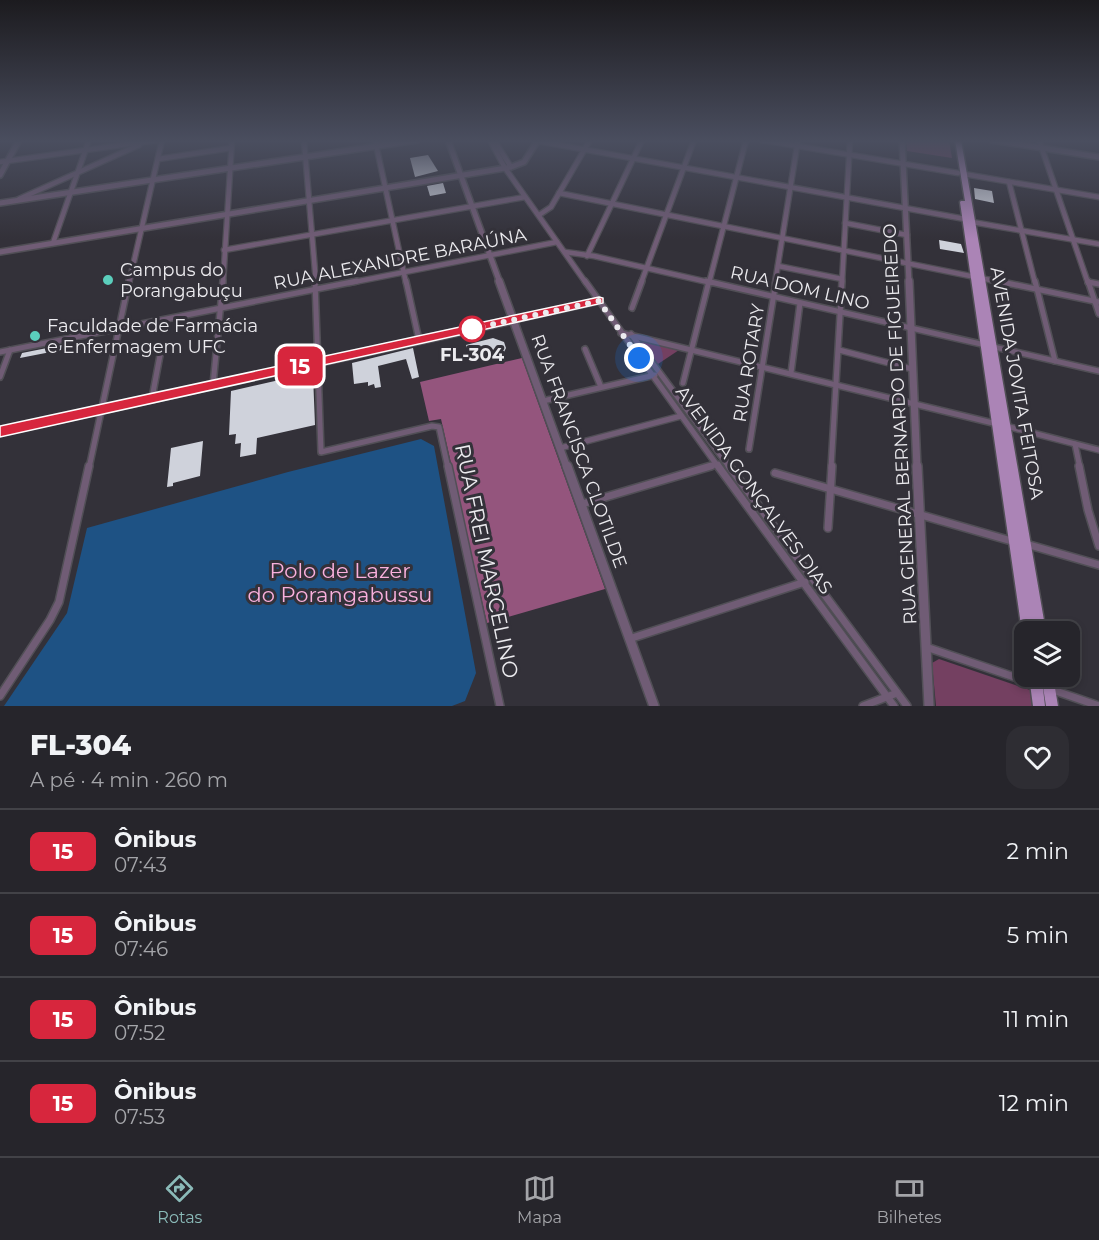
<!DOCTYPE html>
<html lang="pt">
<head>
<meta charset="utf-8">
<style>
	:root { --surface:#26252b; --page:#2e2d33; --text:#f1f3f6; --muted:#a4a5a9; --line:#424247; --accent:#8bbbb9 }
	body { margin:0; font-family:Montserrat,sans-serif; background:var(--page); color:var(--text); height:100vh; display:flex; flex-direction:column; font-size:22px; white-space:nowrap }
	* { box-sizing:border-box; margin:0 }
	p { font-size:20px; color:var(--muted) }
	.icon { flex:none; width:33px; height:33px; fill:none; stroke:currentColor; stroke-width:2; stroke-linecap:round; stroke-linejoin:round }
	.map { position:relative; height:706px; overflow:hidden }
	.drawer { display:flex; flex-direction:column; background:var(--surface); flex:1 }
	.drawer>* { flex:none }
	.badge { padding:0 12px; border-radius:9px; font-size:21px; line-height:39px }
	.buttons { position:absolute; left:1014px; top:621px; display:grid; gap:12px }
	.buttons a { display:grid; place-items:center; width:66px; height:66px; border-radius:12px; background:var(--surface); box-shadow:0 3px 9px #0003,0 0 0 2px var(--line); font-size:30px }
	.you { position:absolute; width:30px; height:30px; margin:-15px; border:4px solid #fff; border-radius:50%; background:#1a73e8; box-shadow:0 0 0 9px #1a73e833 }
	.map>.badge { position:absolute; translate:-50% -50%; box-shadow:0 0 0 3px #fff }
	.round { display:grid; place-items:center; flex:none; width:63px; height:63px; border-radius:18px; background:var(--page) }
	.headline { display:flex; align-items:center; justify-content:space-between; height:102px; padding:0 30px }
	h1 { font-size:28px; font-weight:800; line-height:45px }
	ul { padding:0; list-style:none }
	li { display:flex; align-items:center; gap:18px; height:84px; padding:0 30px; border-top:2px solid var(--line) }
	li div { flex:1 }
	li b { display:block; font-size:22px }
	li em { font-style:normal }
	li .badge { min-width:66px; font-weight:700; text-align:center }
	.menu { display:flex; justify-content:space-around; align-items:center; height:84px; border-top:2px solid var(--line); background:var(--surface); font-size:16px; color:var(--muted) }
	.menu a { display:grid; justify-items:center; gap:3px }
	.menu .active { color:var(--accent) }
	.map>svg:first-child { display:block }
</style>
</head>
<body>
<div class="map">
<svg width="1099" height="706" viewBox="0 0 1099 706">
	<rect width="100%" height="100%" fill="#333139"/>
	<g fill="#744061">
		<polygon points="906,140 949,140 952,158 907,151"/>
		<polygon points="639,339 682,348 658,364"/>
		<polygon points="939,659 1030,690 1032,706 936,706 932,663"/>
	</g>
	<polygon fill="#94557d" points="522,358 605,589 487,623 441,419 429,421 420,382"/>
	<polygon fill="#1e5284" points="421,439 434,446 476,673 465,701 452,706 4,706 67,613 87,528 288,472"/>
	<g fill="#cfd2db">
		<polygon points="428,155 438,171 415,177 410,158"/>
		<polygon points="443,183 446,193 430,196 427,186"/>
		<polygon points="974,188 992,191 994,203 975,199"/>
		<polygon points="939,240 961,244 964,253 940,249"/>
		<polygon points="493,338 504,342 506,348 504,352 471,360 466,345"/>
		<polygon points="62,345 61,350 20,358 22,353"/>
		<polygon points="413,348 419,377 412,379 406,359 378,366 381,387 375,388 374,384 368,386 368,382 354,384 352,363"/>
		<polygon points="310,373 310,375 313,375 315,425 257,438 256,454 240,457 241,443 235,444 236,434 229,435 231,391"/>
		<polygon points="203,441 200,476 173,483 173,486 167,487 171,448"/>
	</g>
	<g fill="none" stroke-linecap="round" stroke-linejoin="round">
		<g stroke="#514f56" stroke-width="7">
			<g id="minor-far2">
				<polyline points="304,140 316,283"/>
				<polyline points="375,140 406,283"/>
				<polyline points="490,140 505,168 586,283"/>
				<polyline points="494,140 511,167"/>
				<polyline points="762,140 958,173"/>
				<polyline points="1039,140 1088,283"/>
				<polyline points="538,141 965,219"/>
				<polyline points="158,159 231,148"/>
				<polyline points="0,162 157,140"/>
				<polyline points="964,174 1099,197"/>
				<polyline points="1009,182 1035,283"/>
				<polyline points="559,193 1005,283"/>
				<polyline points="19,199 139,145"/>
				<polyline points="539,215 551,207 590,140"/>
				<polyline points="972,222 1099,244"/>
				<polyline points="845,223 907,235"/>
				<polyline points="53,243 89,140"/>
				<polyline points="224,250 525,197"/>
				<polyline points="565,252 594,256 712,283"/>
				<polyline points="587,256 642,140"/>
				<polyline points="778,266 842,279"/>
				<polyline points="1088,282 1093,283"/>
				<polyline points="129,283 162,140"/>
				<polyline points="223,283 232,140"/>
				<polyline points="349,283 557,242"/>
				<polyline points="641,283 694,140"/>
				<polyline points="709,283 746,140"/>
				<polyline points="775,283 798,140"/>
				<polyline points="842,283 850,140"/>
			</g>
		</g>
		<g stroke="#514f56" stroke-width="8">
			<g id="minor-far1">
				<polyline points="315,281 321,452 432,426 439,427 448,468"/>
				<polyline points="406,281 419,340"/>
				<polyline points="585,281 719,468"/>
				<polyline points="706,281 1099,371"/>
				<polyline points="997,281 1099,302"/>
				<polyline points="1035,281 1055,361"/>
				<polyline points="1088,281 1099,314"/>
				<polyline points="1088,282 1099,284"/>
				<polyline points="632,308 642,281"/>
				<polyline points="513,320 599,301"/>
				<polyline points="621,333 997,424"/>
				<polyline points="631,334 730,468"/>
				<polyline points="585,349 601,387"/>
				<polyline points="839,350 912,369"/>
				<polyline points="0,352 357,281"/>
				<polyline points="791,373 800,303"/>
				<polyline points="0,377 10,350"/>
				<polyline points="683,383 709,281"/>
				<polyline points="213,385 223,281"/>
				<polyline points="152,398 161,350"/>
				<polyline points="543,401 655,375"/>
				<polyline points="1006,426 1099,450"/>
				<polyline points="1075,444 1080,468"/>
				<polyline points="560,448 681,416"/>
				<polyline points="749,449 776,281"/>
				<polyline points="89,468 129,281"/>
				<polyline points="706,468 718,464"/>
				<polyline points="831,468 842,281"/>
			</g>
		</g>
		<g stroke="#514f56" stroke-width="10">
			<g id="minor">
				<polyline points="448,466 500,706"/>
				<polyline points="718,466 894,706"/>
				<polyline points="729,466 907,706"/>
				<polyline points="1079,466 1088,510 1099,546"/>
				<polyline points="775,473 1015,542"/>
				<polyline points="582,504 711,466"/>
				<polyline points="828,528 832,466"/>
				<polyline points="1026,544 1099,565"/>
				<polyline points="629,639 805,582"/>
				<polyline points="926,647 1035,684"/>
				<polyline points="1050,689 1099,706"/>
				<polyline points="0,696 50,620 59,602 89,466"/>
				<polyline points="863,706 897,693"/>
			</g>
		</g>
		<g stroke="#514f56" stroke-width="8">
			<g id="tertiary-far2">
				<polyline points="448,140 500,283"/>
				<polyline points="902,140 909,283"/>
				<polyline points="992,140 1099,157"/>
				<polyline points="0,175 19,140"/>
				<polyline points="0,203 417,140"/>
				<polyline points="0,252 511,167 524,162 538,140"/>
			</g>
		</g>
		<g stroke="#514f56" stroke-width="10">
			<g id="tertiary-far1">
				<polyline points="499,281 567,468"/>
				<polyline points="909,281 917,468"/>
				<polyline points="0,432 513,320"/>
			</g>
		</g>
		<g stroke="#514f56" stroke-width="12">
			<g id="tertiary">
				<polyline points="567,466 654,706"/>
				<polyline points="917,466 929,706"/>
			</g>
		</g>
		<g stroke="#514f56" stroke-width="3">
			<g id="primary">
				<polygon points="955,140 961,140 1046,632 1034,632 1015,512 1034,632 1024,632 1024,636 1022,632 960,202 961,201 965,201"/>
				<polygon points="1029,676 1053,676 1058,706 1046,706 1042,680 1045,706 1033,706"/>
			</g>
		</g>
		<use href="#minor-far2" stroke="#705c75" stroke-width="4.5"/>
		<use href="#minor-far1" stroke="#705c75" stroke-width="5"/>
		<use href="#minor" stroke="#705c75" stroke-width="7"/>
		<use href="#tertiary-far2" stroke="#705c75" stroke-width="5"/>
		<use href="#tertiary-far1" stroke="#705c75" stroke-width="7"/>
		<use href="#tertiary" stroke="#705c75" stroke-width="9"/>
		<use href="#primary" fill="#ab84b6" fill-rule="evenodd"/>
	</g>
	<linearGradient id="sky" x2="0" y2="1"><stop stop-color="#1c1b1f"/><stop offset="0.59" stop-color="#4a4e5f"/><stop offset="1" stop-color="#4a4e5f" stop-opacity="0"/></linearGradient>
	<rect width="1099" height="239" fill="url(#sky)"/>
	<polygon fill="#d7263d" stroke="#fff" stroke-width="1.5" points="599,297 603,298 603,303 0,437 0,426"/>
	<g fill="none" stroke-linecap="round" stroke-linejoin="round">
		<polyline stroke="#ecebef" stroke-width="6" stroke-dasharray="0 10.8" points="472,329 599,301 639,358"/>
	</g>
	<g fill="#5bcebc" stroke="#333139" stroke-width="2">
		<circle cx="108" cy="280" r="6"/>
		<circle cx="35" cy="336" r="6"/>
	</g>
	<circle fill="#fff" stroke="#d7263d" stroke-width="3" cx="472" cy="329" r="12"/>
	<g text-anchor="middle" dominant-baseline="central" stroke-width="6" stroke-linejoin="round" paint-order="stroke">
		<g font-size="18" fill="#ecebef" stroke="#333139">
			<text transform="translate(400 259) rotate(-11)">RUA ALEXANDRE BARAÚNA</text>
			<text transform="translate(800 288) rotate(13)">RUA DOM LINO</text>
			<text transform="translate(749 363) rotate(-81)">RUA ROTARY</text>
			<text transform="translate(1017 383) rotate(80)">AVENIDA JOVITA FEITOSA</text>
			<text transform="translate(900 424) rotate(-93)">RUA GENERAL BERNARDO DE FIGUEIREDO</text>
			<text transform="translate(579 451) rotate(70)">RUA FRANCISCA CLOTILDE</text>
			<text transform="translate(754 490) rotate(54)">AVENIDA GONÇALVES DIAS</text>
		</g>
		<g font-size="18" fill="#ecebef" stroke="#333139" text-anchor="start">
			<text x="120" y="270">Campus do<tspan x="120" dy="21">Porangabuçu</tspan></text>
			<text x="47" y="326">Faculdade de Farmácia<tspan x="47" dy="21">e Enfermagem UFC</tspan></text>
		</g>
		<g font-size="18" font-weight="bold" fill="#ecebef" stroke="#333139">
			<text x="472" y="355">FL-304</text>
		</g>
		<g font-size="21" fill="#ecebef" stroke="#333139">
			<text transform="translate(487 561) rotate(78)">RUA FREI MARCELINO</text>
		</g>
		<g font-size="21" fill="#fab0dd" stroke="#333139">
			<text x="340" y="570">Polo de Lazer<tspan x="340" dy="24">do Porangabussu</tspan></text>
		</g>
	</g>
</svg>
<div class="buttons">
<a><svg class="icon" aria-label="layers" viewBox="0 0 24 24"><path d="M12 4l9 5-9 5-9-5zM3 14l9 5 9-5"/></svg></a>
</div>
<div class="you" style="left:639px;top:358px"></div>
<b class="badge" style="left:300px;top:366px;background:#d7263d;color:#fff">15</b>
</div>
<section class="drawer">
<div class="headline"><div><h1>FL-304</h1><p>A pé · 4 min · 260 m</p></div><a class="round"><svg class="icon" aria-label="heart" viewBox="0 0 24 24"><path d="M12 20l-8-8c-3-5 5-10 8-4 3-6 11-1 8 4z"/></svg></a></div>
<ul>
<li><span class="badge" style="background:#d7263d;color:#fff">15</span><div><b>Ônibus</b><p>07:43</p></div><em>2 min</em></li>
<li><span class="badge" style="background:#d7263d;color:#fff">15</span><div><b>Ônibus</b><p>07:46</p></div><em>5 min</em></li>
<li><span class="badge" style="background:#d7263d;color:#fff">15</span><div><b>Ônibus</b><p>07:52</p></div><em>11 min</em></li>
<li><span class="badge" style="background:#d7263d;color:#fff">15</span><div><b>Ônibus</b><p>07:53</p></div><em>12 min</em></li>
</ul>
</section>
<nav class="menu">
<a class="active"><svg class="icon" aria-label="directions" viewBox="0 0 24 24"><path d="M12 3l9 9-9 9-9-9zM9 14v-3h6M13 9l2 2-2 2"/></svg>Rotas</a>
<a><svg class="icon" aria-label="map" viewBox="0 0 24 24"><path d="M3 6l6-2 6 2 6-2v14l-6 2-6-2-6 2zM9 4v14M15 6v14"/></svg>Mapa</a>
<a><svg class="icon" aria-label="tickets" viewBox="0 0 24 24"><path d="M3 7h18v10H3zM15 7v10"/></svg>Bilhetes</a>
</nav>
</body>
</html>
